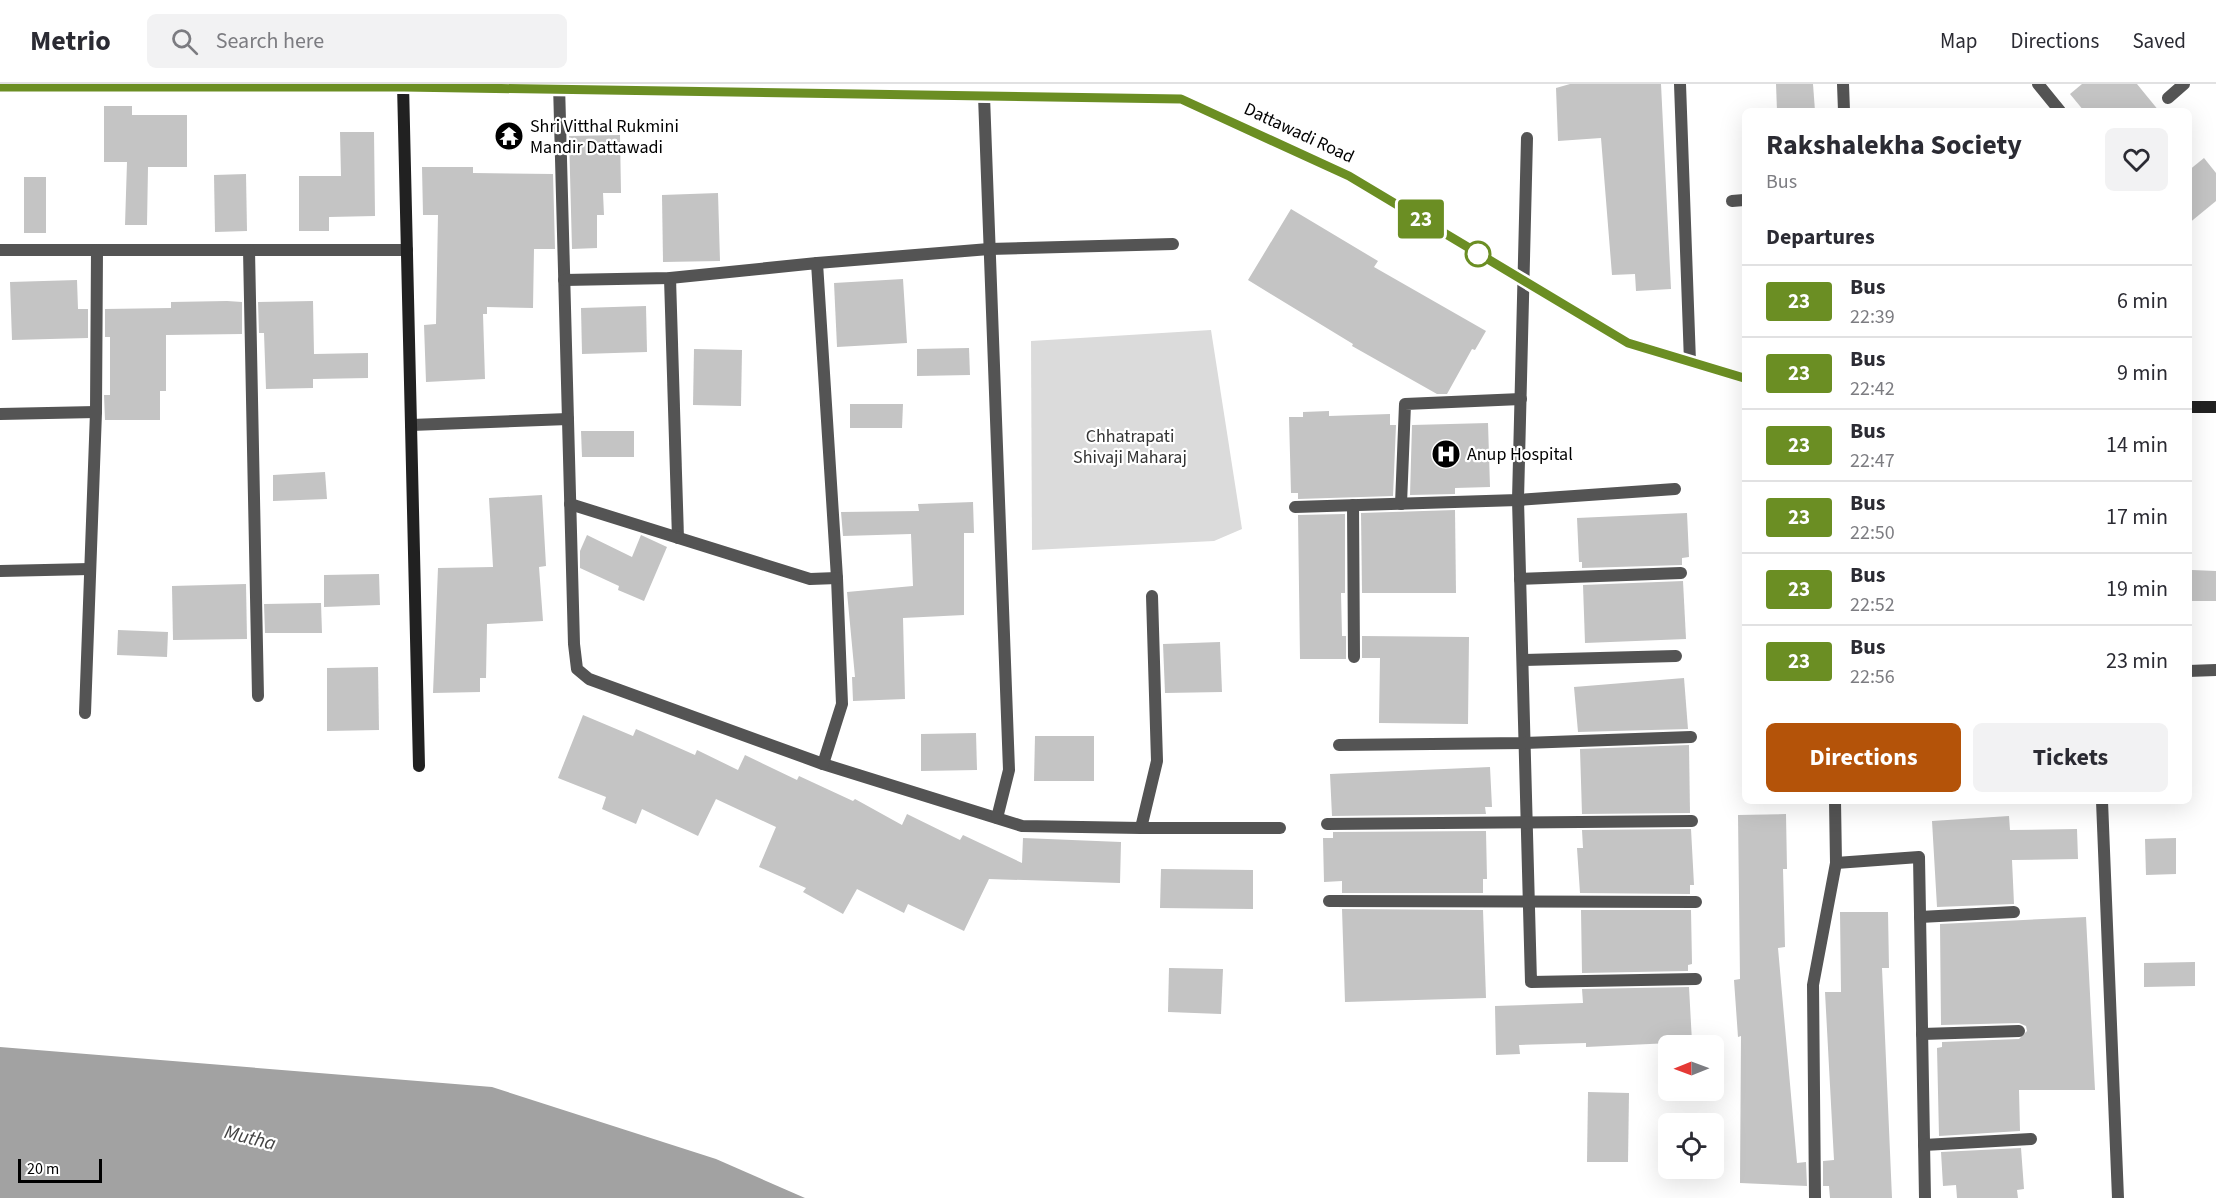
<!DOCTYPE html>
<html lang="en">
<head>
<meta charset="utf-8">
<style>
	:root { --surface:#fff; --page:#f2f2f3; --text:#2b2b33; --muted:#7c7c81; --line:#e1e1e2; --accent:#b45309 }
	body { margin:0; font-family:"Source Sans 3",sans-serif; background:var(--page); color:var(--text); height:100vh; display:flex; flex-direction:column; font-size:22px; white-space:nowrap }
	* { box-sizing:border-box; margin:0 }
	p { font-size:20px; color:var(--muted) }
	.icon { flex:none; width:33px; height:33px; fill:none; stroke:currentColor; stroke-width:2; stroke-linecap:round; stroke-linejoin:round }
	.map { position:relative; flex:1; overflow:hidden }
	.sheet { position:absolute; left:1742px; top:24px; width:450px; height:696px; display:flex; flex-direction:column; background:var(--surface); border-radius:9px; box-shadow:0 6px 24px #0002 }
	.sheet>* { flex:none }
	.badge { padding:0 12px; border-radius:4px; font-size:21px; line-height:39px }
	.needle { width:39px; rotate:269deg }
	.tools { position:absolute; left:1658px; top:951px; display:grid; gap:12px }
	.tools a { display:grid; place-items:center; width:66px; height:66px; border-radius:9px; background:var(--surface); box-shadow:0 6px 24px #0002; font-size:30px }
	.scale { position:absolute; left:18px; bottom:15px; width:84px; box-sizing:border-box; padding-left:6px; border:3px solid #000; border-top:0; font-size:16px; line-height:21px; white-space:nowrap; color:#000; -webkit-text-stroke:4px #fff; paint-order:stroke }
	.map>.badge { position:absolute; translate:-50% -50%; box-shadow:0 0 0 3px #fff }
	h2 { padding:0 24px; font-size:22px; line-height:54px }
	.round { display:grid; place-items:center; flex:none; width:63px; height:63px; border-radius:9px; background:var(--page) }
	.head { display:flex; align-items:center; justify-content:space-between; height:102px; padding:0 24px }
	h1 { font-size:28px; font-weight:700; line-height:45px }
	.action { display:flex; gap:12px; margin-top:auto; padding:12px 24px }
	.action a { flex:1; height:69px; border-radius:9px; background:var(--accent); color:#fff; font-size:24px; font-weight:700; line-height:69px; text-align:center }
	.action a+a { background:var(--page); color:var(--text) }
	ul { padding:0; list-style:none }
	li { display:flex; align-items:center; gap:18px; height:72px; padding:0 24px; border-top:2px solid var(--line) }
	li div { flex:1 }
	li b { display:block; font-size:22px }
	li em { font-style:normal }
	li .badge { min-width:66px; font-weight:700; text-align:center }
	header { display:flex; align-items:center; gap:36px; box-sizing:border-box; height:84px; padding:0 30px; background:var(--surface); border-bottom:2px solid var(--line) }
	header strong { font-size:28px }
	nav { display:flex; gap:33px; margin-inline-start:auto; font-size:21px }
	.search { width:420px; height:54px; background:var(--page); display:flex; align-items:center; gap:15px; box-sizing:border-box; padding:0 21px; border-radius:9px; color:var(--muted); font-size:22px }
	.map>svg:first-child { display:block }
</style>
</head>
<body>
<header>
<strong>Metrio</strong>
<div class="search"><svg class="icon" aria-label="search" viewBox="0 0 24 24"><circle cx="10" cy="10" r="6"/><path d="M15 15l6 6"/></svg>Search here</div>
<nav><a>Map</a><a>Directions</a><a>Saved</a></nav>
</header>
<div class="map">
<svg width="2216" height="1114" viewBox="0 0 2216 1114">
	<rect width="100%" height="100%" fill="#fff"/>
	<polygon fill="#dbdbdb" points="1211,246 1242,445 1214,457 1032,466 1031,257"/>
	<polygon fill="#a2a2a2" points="0,963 492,1003 716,1075 805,1114 0,1114"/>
	<g fill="#c4c4c4">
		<polygon points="1570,0 1661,0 1671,205 1636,207 1635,190 1612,191 1601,54 1558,57 1556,4"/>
		<polygon points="1776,0 1813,0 1815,27 1777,27"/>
		<polygon points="2082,0 2137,0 2159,27 2084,27 2070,10"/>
		<polygon points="104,22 132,22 132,31 187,31 187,83 148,83 147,141 125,141 127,78 104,78"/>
		<polygon points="340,48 374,48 375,132 329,133 329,147 299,147 299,92 341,92"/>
		<polygon points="620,51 621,109 603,109 604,131 597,131 597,164 572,165 569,52"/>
		<polygon points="2204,74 2216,89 2216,117 2188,140 2188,87"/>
		<polygon points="422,83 473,83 473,89 553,90 555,165 534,165 533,224 487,223 487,230 483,230 485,295 426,298 424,241 436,240 438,131 423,131"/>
		<polygon points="246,90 247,147 215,148 214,91"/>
		<rect x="24" y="93" width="22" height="56"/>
		<polygon points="718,109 720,177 663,178 662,111"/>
		<polygon points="1291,125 1378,177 1374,183 1486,247 1475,266 1472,265 1447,310 1437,310 1352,262 1353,260 1248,196"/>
		<polygon points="903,195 907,259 837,263 834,199"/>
		<polygon points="77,196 78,225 88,225 88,254 12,256 10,198"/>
		<polygon points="227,217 242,218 242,250 166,251 166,307 160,307 160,336 105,336 104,311 110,311 110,253 105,253 105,225 171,224 171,218"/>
		<polygon points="313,217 314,270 368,269 368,294 313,295 313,304 266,305 264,249 259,249 258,218"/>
		<polygon points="646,222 647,268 582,270 581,224"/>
		<polygon points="969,264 970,291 917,292 917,265"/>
		<polygon points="694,265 742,266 741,322 693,321"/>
		<polygon points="850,320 903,320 902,344 850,344"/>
		<polygon points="1329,327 1329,332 1390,330 1390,341 1396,341 1393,412 1298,415 1298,409 1291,409 1289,333 1303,333 1303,328"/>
		<polygon points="1488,339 1490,403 1455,404 1455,410 1410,411 1412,341"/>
		<polygon points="581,347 634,347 634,373 582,373"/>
		<polygon points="325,388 327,415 273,417 273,391"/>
		<polygon points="542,411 546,482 539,483 543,537 487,540 486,594 480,594 480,608 433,609 438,484 493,483 489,414"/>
		<polygon points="973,418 974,449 964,449 964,531 903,534 905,615 853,617 852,593 855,593 847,508 913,502 911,450 843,452 841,428 919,427 918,420"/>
		<polygon points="1455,426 1456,509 1362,509 1361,429"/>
		<polygon points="1687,429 1689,473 1682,474 1682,481 1582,484 1582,478 1579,478 1577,434"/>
		<polygon points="1345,430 1345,509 1341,509 1342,552 1346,552 1346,575 1300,575 1298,431"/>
		<polygon points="587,451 632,473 641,451 667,463 644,517 618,506 619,502 580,484 580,467"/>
		<polygon points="2192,486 2216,487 2216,517 2192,517"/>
		<polygon points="379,490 380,521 324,523 324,491"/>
		<polygon points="1683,497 1686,555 1585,559 1583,501"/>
		<polygon points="246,500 247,555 173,556 172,502"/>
		<polygon points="321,519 322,549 265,549 264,520"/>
		<polygon points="118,546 168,548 167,573 117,571"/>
		<polygon points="1362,552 1469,553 1468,640 1379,639 1380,574 1362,574"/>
		<polygon points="1220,558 1222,608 1165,609 1163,560"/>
		<polygon points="378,583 379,646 327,647 327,584"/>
		<polygon points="1684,594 1688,645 1578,648 1574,603"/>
		<polygon points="583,631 633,652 636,645 695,671 697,666 738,686 745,671 797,696 799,692 853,717 855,715 902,741 907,730 960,756 963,751 1022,779 1023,754 1121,758 1120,799 989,795 964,847 908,820 904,829 857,805 843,830 803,808 806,804 759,783 776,743 716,715 698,752 642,725 636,740 602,725 606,713 558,694"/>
		<polygon points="976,649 977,686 921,687 921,650"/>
		<polygon points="1035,652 1094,652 1094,697 1034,697"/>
		<polygon points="1689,661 1690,729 1582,730 1580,665"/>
		<polygon points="1490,683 1492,723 1485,723 1486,730 1332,732 1330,690"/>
		<polygon points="1786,730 1787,785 1783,785 1785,863 1778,864 1797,1079 1806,1078 1807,1102 1740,1099 1741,952 1738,953 1734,896 1740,895 1738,731"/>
		<polygon points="2009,732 2010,746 2077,745 2078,775 2012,776 2014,820 1937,823 1932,737"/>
		<polygon points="1691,745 1694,801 1690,801 1690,810 1580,809 1577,764 1583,764 1582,746"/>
		<polygon points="1486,747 1487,795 1483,795 1483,809 1342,809 1342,797 1324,798 1323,754 1333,754 1333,748"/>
		<polygon points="2176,754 2176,790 2146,791 2145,755"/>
		<polygon points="1161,785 1253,786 1253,825 1160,824"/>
		<polygon points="1342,825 1483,826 1486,914 1345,918"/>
		<polygon points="1581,826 1691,826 1692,880 1688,881 1688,887 1582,889"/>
		<polygon points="1840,828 1888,828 1889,884 1882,884 1892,1114 1830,1114 1829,1102 1823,1102 1823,1077 1834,1076 1825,908 1841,908"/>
		<polygon points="2086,833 2095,1006 2019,1006 2020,1047 1939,1052 1937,964 1942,963 1942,958 2019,955 2027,947 2026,942 2019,939 1941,941 1940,840"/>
		<polygon points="2195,878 2195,902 2144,903 2144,879"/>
		<polygon points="1169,884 1223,885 1221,930 1168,928"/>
		<polygon points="1689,903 1692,958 1586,963 1586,959 1519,961 1520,970 1496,971 1495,922 1583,919 1582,905"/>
		<polygon points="1588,1008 1629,1009 1628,1078 1587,1078"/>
		<polygon points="2021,1064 2024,1105 2017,1106 2018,1114 1957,1114 1956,1101 1943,1102 1941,1068"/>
	</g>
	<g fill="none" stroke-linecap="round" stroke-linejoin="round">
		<g stroke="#545454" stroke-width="12">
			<polyline points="2168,14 2184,0"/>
			<polyline points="1527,54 1518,416 1531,898 1696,895"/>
			<polyline points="1401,420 1405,320 1521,315"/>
			<polyline points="1353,421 1354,573"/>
			<polyline points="1295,423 1518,416 1675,405"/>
			<polyline points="1520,495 1681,489"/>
			<polyline points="1523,576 1676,572"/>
			<polyline points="1339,661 1524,659 1691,653"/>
			<polyline points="1327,740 1692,737"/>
			<polyline points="1329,817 1696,818"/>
		</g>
		<g stroke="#545454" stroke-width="12">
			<polyline points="559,0 574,560 577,585 589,595 823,680 1022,742 1141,744 1157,677 1152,512"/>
			<polyline points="1680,0 1690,278"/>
			<polyline points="1843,0 1844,27"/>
			<polyline points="2038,0 2060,27"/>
			<polyline points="984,12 1009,686 997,734"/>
			<polyline points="1732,117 1744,116"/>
			<polyline points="0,166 407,166"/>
			<polyline points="249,166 258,612"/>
			<polyline points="817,179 989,165 1173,160"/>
			<polyline points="670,194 678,454"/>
			<polyline points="564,196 670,194 817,179 837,494 842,620 823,680"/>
			<polyline points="0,330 96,328"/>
			<polyline points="411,341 568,335"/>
			<polyline points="570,420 810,495 837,494"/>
			<polyline points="0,487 90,485"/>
			<polyline points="2188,587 2216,586"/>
			<polyline points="85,629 96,328 97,166"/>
			<polyline points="2102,717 2118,1114"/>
			<polyline points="1141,744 1280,744"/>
			<polyline points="1836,779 1919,773 1925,1114"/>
			<polyline points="1920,833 2014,828"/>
			<polyline points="1922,950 2019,947"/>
			<polyline points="1924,1061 2031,1055"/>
			<polyline points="1815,1114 1813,901 1836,779 1835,717"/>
		</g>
		<g stroke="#212121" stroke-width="12">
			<polyline points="403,0 419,682"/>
			<polyline points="0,3 404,3 1181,15 1349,92 1628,259 1744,294"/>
			<polyline points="2188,323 2216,323"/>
		</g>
	</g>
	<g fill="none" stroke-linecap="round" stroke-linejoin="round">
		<g stroke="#fff" stroke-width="14">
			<polyline id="line" points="0,3 404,3 1181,15 1349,92 1628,259 1744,294"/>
		</g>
		<use href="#line" stroke="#6b8e23" stroke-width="9"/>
	</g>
	<defs>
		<g id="temple-disc" transform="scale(1.5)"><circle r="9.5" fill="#000" stroke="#fff"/><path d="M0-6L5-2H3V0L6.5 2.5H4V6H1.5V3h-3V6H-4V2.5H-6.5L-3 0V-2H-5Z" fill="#fff"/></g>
		<g id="hospital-disc" transform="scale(1.5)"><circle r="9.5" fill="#000" stroke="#fff"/><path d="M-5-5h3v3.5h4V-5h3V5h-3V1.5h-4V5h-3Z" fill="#fff"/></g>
	</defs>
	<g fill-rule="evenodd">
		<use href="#temple-disc" x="509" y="52"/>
		<use href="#hospital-disc" x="1446" y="370"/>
	</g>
	<circle fill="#fff" stroke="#6b8e23" stroke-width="3" cx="1478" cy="170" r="12"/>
	<g text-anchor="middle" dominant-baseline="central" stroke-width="4.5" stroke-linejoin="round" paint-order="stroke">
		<g font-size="18" fill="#000" stroke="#fff" text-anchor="start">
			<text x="530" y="42">Shri Vitthal Rukmini<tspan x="530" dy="21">Mandir Dattawadi</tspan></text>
			<text x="1467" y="370">Anup Hospital</text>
		</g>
		<g font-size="18" fill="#000" stroke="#fff">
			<text transform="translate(1299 49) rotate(25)">Dattawadi Road</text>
		</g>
		<g font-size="18" fill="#323232" stroke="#fff">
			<text x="1130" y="352">Chhatrapati<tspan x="1130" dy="21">Shivaji Maharaj</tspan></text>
		</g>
		<g font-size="20" font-style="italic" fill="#434343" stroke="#fff">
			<text transform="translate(250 1054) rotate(14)">Mutha</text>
		</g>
	</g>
</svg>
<div class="tools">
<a><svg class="needle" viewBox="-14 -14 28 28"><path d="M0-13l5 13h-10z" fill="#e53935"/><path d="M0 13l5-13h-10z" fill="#7c7c81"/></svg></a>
<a><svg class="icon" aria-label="locate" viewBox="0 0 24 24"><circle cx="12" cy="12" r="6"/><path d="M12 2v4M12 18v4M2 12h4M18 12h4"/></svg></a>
</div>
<div class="scale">20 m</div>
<b class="badge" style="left:1421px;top:135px;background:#6b8e23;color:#fff">23</b>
<section class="sheet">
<div class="head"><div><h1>Rakshalekha Society</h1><p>Bus</p></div><a class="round"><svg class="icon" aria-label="heart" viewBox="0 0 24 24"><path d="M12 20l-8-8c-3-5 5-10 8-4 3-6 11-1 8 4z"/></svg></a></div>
<h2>Departures</h2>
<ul>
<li><span class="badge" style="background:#6b8e23;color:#fff">23</span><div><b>Bus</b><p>22:39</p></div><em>6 min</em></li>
<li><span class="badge" style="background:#6b8e23;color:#fff">23</span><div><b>Bus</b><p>22:42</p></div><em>9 min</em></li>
<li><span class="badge" style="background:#6b8e23;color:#fff">23</span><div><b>Bus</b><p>22:47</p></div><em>14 min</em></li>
<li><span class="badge" style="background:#6b8e23;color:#fff">23</span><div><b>Bus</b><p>22:50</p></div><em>17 min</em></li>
<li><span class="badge" style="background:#6b8e23;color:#fff">23</span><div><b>Bus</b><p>22:52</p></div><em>19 min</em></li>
<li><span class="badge" style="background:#6b8e23;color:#fff">23</span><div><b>Bus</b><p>22:56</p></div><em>23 min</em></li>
</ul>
<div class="action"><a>Directions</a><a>Tickets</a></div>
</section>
</div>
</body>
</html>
